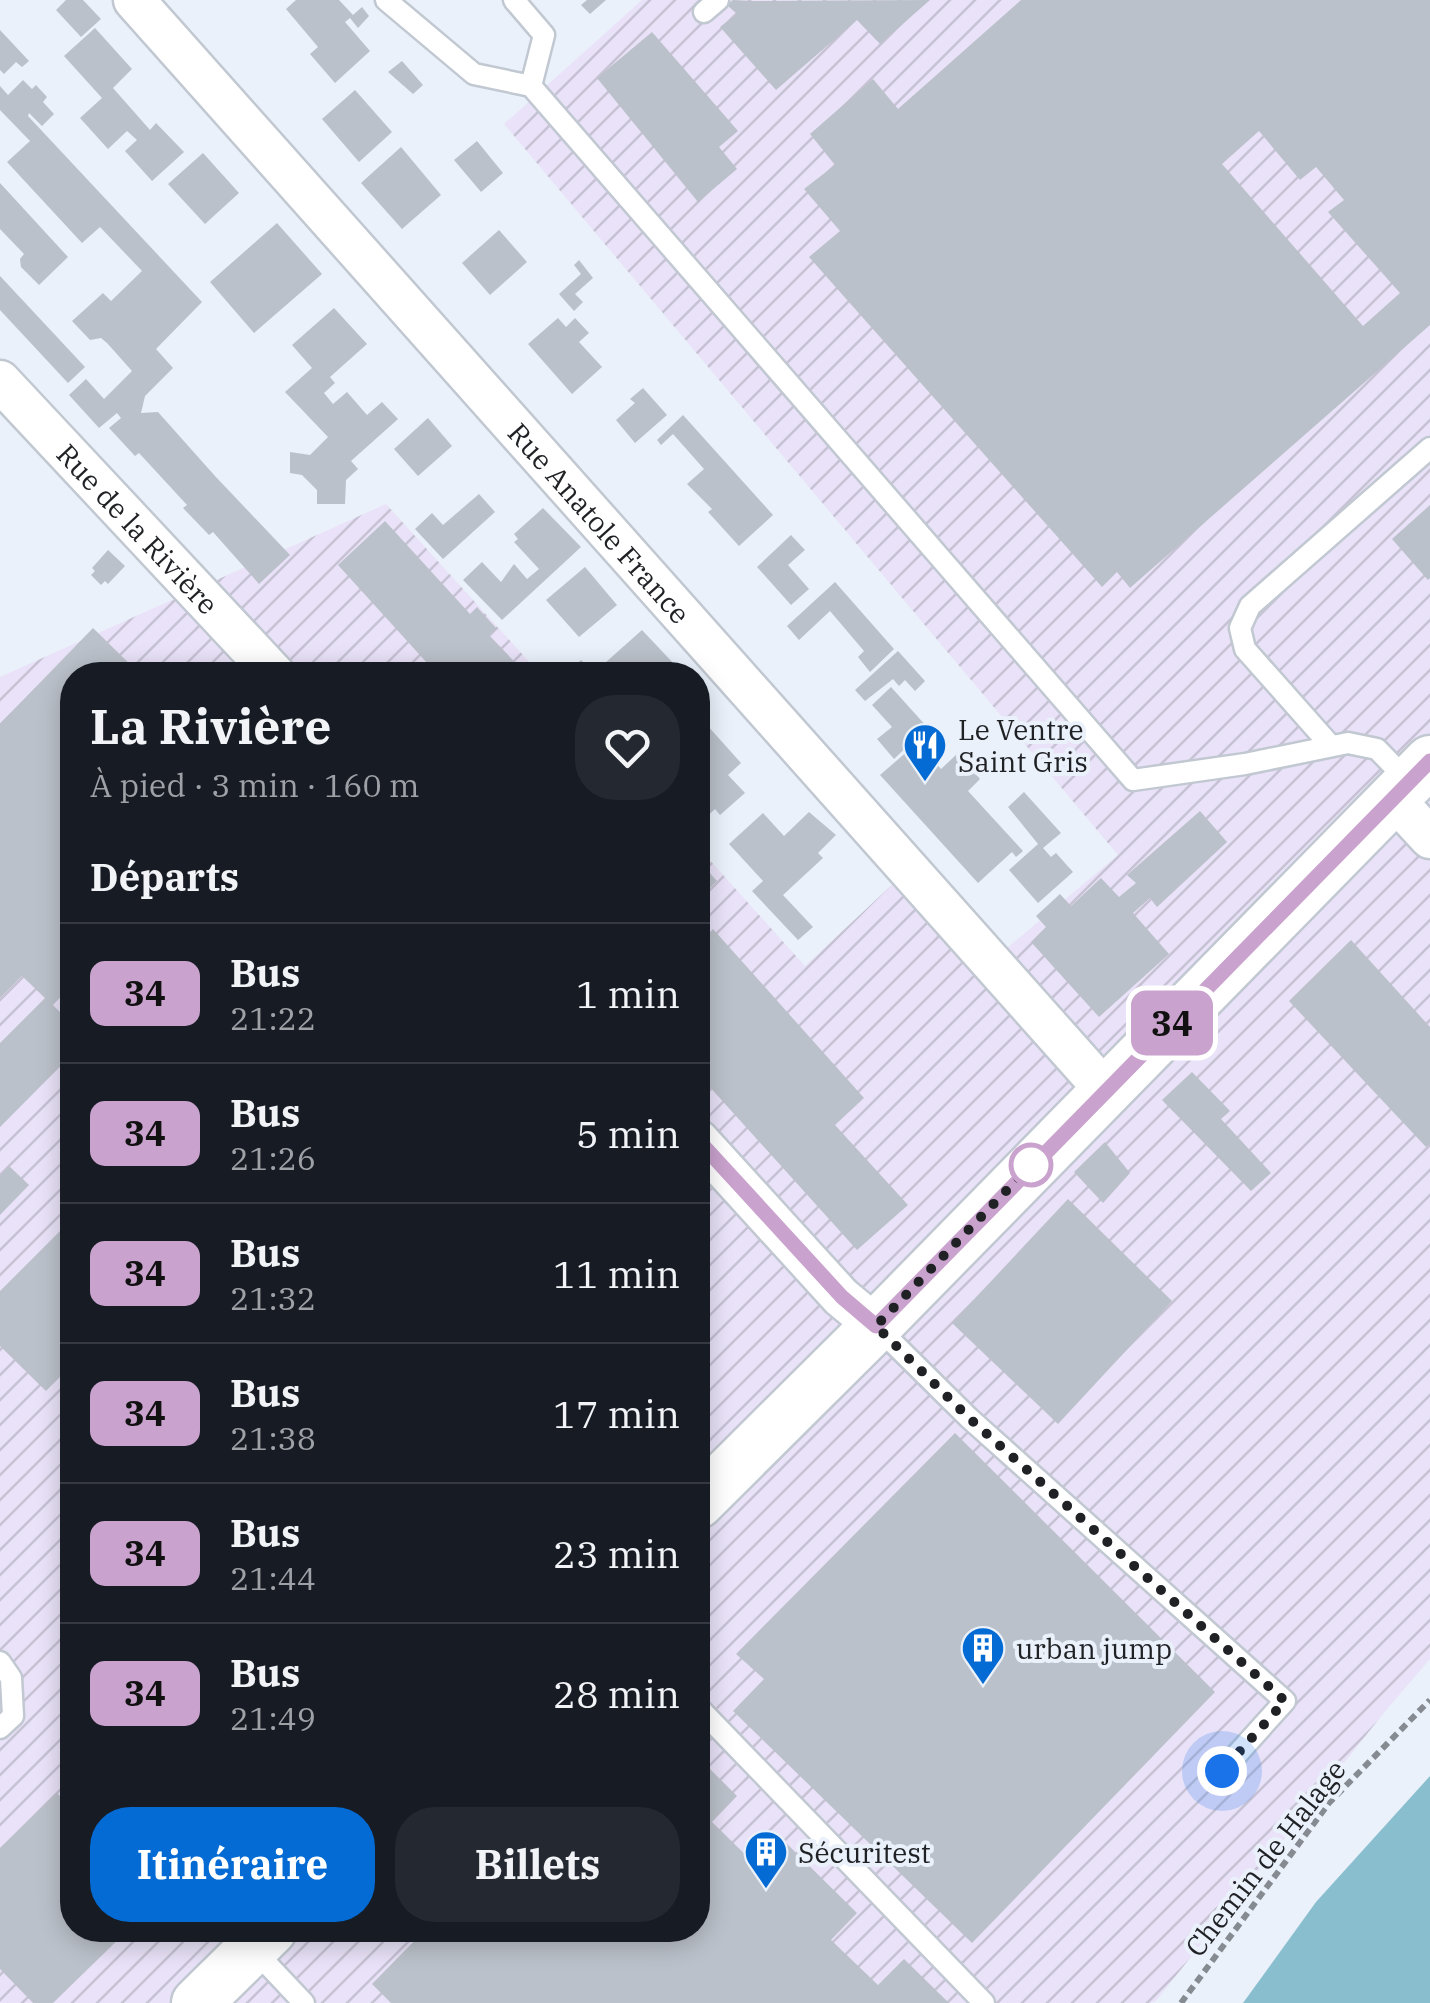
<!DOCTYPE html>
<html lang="fr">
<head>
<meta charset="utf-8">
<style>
	:root { --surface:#171b24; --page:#242831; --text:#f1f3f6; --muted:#9ea1a6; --line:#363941; --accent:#036bd3 }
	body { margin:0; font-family:"IBM Plex Serif",serif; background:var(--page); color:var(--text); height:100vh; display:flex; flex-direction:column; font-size:38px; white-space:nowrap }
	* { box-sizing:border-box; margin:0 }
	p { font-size:32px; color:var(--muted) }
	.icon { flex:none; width:55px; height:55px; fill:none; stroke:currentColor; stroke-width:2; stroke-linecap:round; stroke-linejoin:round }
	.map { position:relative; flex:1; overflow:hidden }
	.panel { position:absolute; left:60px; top:662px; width:650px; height:1280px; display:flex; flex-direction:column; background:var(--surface); border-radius:40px; box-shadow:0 5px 25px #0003 }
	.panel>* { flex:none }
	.badge { padding:0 20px; border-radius:15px; font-size:35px; line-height:65px }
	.you { position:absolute; width:50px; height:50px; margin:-25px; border:8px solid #fff; border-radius:50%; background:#1a73e8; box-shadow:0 0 0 15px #1a73e833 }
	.map>.badge { position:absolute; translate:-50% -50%; box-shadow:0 0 0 5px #fff }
	h2 { padding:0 30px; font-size:38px; line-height:90px }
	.round { display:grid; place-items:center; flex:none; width:105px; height:105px; border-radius:40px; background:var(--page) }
	.overview { display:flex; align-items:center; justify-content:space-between; height:170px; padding:0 30px }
	h1 { font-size:48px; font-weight:800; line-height:75px }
	.cta { display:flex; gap:20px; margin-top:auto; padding:20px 30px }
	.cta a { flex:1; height:115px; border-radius:40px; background:var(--accent); color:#fff; font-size:40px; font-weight:800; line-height:115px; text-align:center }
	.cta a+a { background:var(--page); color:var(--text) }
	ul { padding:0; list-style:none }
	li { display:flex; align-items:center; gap:30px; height:140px; padding:0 30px; border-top:2px solid var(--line) }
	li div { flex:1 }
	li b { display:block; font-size:38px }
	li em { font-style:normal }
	li .badge { min-width:110px; font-weight:700; text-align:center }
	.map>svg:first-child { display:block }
</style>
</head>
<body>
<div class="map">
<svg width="1430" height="2003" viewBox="0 0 1430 2003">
	<defs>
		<pattern id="industrial-furrows" width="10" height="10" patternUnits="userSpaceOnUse" patternTransform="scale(2.5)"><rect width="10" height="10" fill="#e9e2f8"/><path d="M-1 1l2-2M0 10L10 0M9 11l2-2" fill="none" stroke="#c7c2d4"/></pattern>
	</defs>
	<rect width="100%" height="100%" fill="#eaf1fa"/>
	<polygon fill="url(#industrial-furrows)" points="642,0 1430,0 1430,1659 1382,1715 1156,2001 1151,2003 0,2003 0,677 386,504 541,675 72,675 72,1930 698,1930 698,847 805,966 894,883 976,974 1118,855 504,124"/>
	<polygon fill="#88bece" points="1430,1776 1430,2003 1243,2003 1316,1902"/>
	<g fill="#bbc1ca" fill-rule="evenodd">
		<polygon points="66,0 83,0 101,19 81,37 56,10"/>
		<polygon points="296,0 339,0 353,15 362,7 369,16 358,28 350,18 345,22 370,51 335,83 310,54 318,47 286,9"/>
		<polygon points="587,0 606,0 590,14 581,5"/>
		<polygon points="733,0 751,1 930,0 880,44 857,20 776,90 720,27 737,14 727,5"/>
		<path d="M1021,0H1430V325L1130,588L1117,572L1102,587L809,257L840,231L804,189L835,165L810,134L873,79L898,109ZM1259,131L1300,180L1316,167L1344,200L1328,212L1400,293L1363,326L1222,164Z"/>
		<polygon points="95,28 132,69 113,88 150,130 156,123 184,152 152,181 125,151 137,140 127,131 108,149 80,118 102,98 64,56"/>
		<polygon points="0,30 29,61 22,67 16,62 4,74 0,70"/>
		<polygon points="652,32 738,131 719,147 737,169 698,202 597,78"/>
		<polygon points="402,61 423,85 413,94 388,72"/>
		<polygon points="23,80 32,89 36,85 47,97 43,102 54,114 42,126 29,113 28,116 202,302 156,349 173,368 145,396 141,413 158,412 215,476 290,555 259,584 213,532 209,535 183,508 187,505 139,453 135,456 109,428 121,418 117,413 99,428 69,395 86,379 104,399 132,371 107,343 101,338 90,340 72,321 103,293 111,301 142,271 100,227 82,243 7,162 30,141 0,110 0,86 8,95"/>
		<polygon points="355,90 392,132 359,162 322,119"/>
		<polygon points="477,141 503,173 481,192 454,160"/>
		<polygon points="401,147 441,195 402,229 361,183"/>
		<polygon points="203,153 239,193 205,224 168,184"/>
		<polygon points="0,183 68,257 39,285 21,267 20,259 24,254 0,229"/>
		<polygon points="277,223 322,274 254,333 210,282"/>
		<polygon points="499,230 527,262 490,295 462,263"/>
		<polygon points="579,260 593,278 575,294 583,302 574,311 559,294 581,274 574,265"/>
		<polygon points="0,276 85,367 68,383 0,310"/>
		<polygon points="334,308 367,344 330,377 335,383 324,393 333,404 347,392 367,415 382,402 398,419 351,461 358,469 346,480 345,504 317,504 317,490 302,475 290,473 290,452 310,455 328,437 285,392 312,368 292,345"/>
		<polygon points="558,318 566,327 575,318 589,333 579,342 602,367 572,394 528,344"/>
		<polygon points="643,388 667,415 635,443 616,420 635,403 630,399"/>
		<polygon points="683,415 773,515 739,546 708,512 712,509 687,484 704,469 673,434 661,445 657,440"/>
		<polygon points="428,418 452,446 418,476 394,449"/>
		<polygon points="479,494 495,512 443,559 415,529 432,513 443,525"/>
		<polygon points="1430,505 1430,578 1428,580 1392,539"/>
		<polygon points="543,508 581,547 502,620 463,580 482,562 501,582 514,564 527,579 539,569 514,542 518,539 514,534"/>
		<polygon points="385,521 470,614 477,607 497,629 489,635 527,675 438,675 338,565"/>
		<polygon points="791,535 805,550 788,565 809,589 791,605 757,567"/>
		<polygon points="108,550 125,566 108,584 105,581 101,585 91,575 95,571 92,568"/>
		<polygon points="585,567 617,605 579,637 546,600"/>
		<polygon points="835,582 894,649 870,672 858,657 864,651 830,611 799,640 787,626"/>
		<polygon points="93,628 141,675 72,675 72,985 53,1005 72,1024 72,1054 0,1127 0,1043 45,998 22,976 0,998 0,724"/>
		<polygon points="642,630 675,665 664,675 616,675 605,663"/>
		<polygon points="898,651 925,681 915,691 905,680 899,686 893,679 865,701 855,690"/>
		<polygon points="581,660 596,675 564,675"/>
		<polygon points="891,687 937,738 923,750 941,769 958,753 980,779 968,791 1023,851 1016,857 1012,852 978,883 880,775 917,743 914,740 894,759 877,739 892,727 872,705"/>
		<polygon points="698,715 741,763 728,775 745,793 720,815 715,809 698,825 698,776 703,771 698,764"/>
		<polygon points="1024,792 1061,833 1043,848 1051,857 1056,853 1073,872 1038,903 1009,870 1038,844 1008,807"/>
		<polygon points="1200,811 1227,842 1157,907 1150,898 1133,913 1169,954 1099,1017 1031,942 1046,927 1036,916 1060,894 1071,906 1101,878 1119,897 1136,883 1127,875"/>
		<polygon points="809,812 836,835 818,853 823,858 783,895 813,927 798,940 752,891 763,881 729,844 763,813 784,836"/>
		<polygon points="698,860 717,881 698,899"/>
		<polygon points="713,929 864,1098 835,1125 908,1205 857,1250 698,1074 698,944"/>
		<polygon points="1351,940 1430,1027 1430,1144 1426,1147 1289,1001"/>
		<polygon points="1192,1072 1230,1111 1221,1119 1271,1173 1251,1191 1162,1100"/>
		<polygon points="1105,1142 1130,1173 1103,1203 1074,1172"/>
		<polygon points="9,1166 29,1185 0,1215 0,1176"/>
		<polygon points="1068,1199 1172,1301 1058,1424 952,1323"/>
		<polygon points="72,1219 72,1365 46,1391 0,1346 0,1291"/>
		<polygon points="955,1433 1215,1692 972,1943 733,1711 764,1679 736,1654"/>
		<polygon points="698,1757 737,1796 712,1822 759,1868 785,1842 857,1913 831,1940 878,1985 904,1959 949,2003 391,2003 372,1984 425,1930 698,1930"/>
		<polygon points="57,1793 72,1808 72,1930 128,1930 53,2003 33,2003 0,1969 0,1848"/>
	</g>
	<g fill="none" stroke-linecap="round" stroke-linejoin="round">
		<g stroke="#c1c8d1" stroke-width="25">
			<g id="service">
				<polyline points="386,0 474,74 531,86 1133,780 1245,764 1348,743 1377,749 1409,782"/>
				<polyline points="514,0 544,35 531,86"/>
				<polyline points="704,12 718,0"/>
				<polyline points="1331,746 1245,649 1240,628 1250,606 1430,448"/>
				<polyline points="876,1326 969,1418 1285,1701 1222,1771"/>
				<polyline points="0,1662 11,1678 13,1716 0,1728"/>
				<polyline points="698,1707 984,2003"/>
				<polyline points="254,1950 304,2003"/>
			</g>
		</g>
		<g stroke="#c1c8d1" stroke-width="45">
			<g id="minor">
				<path id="s1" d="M134,0L1105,1090"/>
				<path id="s2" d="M0,381L275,675"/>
				<polyline points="1393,798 1430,838"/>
				<polyline points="698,1140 841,1297 876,1326"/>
			</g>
		</g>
		<g stroke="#c1c8d1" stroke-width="55">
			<g id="tertiary">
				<polyline points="698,1503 876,1326 1430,761"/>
				<polyline points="197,2003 271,1930"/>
			</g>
		</g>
		<polyline stroke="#868b91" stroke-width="6" stroke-dasharray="8 5" stroke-linecap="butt" points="1181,2003 1329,1803 1430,1700"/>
		<use href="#service" stroke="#fff" stroke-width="20"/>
		<use href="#minor" stroke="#fff" stroke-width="40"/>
		<use href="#tertiary" stroke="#fff" stroke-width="50"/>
	</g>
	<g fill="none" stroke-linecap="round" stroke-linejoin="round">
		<g stroke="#fff" stroke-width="22">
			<polyline id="line" points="698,1140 842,1297 876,1326 1430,761"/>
		</g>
		<use href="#line" stroke="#c9a2cd" stroke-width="15"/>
		<polyline stroke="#1f2125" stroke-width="10" stroke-dasharray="0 18" points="1031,1165 876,1326 969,1418 1285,1701 1222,1771"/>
	</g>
	<defs>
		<g id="restaurant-pin" transform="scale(2.25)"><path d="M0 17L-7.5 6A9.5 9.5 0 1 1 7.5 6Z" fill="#036bd3" stroke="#eaf1fa"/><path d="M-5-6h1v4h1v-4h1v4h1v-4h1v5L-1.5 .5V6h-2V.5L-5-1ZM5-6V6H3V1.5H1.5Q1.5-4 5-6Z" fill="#fff"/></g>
		<g id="building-pin" transform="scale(2.25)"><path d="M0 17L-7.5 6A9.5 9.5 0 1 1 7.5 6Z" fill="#036bd3" stroke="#eaf1fa"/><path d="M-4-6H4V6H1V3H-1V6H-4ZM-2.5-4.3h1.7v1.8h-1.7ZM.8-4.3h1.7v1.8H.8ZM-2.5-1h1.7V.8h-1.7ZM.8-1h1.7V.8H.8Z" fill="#fff"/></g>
	</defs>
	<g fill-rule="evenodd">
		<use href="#restaurant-pin" x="925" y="745"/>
		<use href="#building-pin" x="983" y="1648"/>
		<use href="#building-pin" x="766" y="1852"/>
	</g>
	<circle fill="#fff" stroke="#c9a2cd" stroke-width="5" cx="1031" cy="1165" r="20"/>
	<g text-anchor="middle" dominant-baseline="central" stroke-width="8" stroke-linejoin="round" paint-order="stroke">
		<g font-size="28" fill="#1f2125" stroke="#eaf1fa">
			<text stroke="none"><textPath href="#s1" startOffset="700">Rue Anatole France</textPath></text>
			<text stroke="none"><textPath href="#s2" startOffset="202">Rue de la Rivière</textPath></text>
			<text transform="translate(1265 1858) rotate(-52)">Chemin de Halage</text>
		</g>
		<g font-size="28" fill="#1f2125" stroke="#eaf1fa" text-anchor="start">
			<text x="958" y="729">Le Ventre<tspan x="958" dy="32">Saint Gris</tspan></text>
			<text x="1016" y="1648">urban jump</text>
			<text x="798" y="1852">Sécuritest</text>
		</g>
	</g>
</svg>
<div class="you" style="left:1222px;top:1771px"></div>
<b class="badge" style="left:1172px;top:1023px;background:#c9a2cd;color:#111">34</b>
<section class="panel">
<div class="overview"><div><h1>La Rivière</h1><p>À pied · 3 min · 160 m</p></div><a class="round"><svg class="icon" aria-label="heart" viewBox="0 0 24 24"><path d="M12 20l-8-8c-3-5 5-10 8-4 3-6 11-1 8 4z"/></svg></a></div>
<h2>Départs</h2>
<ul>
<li><span class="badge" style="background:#c9a2cd;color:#111">34</span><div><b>Bus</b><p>21:22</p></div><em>1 min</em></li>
<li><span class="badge" style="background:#c9a2cd;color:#111">34</span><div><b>Bus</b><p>21:26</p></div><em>5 min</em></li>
<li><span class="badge" style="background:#c9a2cd;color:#111">34</span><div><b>Bus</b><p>21:32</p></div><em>11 min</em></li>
<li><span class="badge" style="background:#c9a2cd;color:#111">34</span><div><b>Bus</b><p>21:38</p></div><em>17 min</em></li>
<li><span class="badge" style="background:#c9a2cd;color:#111">34</span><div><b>Bus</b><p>21:44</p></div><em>23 min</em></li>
<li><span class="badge" style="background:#c9a2cd;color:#111">34</span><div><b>Bus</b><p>21:49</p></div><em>28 min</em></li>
</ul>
<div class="cta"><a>Itinéraire</a><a>Billets</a></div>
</section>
</div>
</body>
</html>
